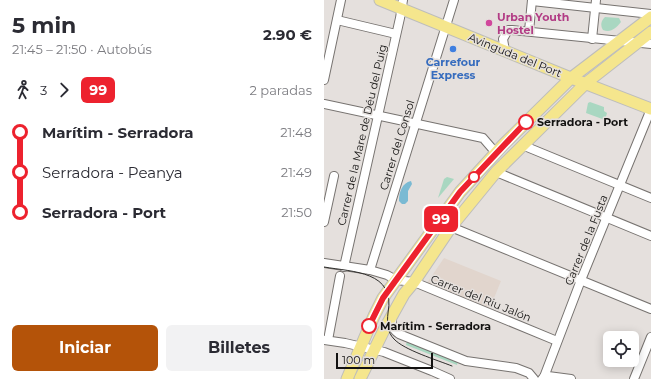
<!DOCTYPE html>
<html lang="es">
<head>
<meta charset="utf-8">
<style>
	:root { --surface:#fff; --page:#f2f2f3; --text:#2b2b33; --muted:#7c7c81; --accent:#b45309 }
	body { margin:0; font-family:Montserrat,sans-serif; background:var(--page); color:var(--text); height:100vh; display:flex; flex-direction:column; font-size:15px; white-space:nowrap }
	* { box-sizing:border-box; margin:0 }
	p { font-size:13px; color:var(--muted) }
	.icon { flex:none; width:22px; height:22px; fill:none; stroke:currentColor; stroke-width:2; stroke-linecap:round; stroke-linejoin:round }
	.map { position:relative; flex:1; overflow:hidden }
	.details { display:flex; flex-direction:column; background:var(--surface); width:324px }
	.details>* { flex:none }
	.badge { padding:0 8px; border-radius:6px; font-size:14px; line-height:26px }
	.fabs { position:absolute; left:279px; top:331px; display:grid; gap:8px }
	.fabs a { display:grid; place-items:center; width:36px; height:36px; border-radius:6px; background:var(--surface); box-shadow:0 2px 10px #0003; font-size:20px }
	.scale { position:absolute; left:12px; bottom:10px; width:97px; box-sizing:border-box; padding-left:4px; border:2px solid #131211; border-top:0; font-size:11px; line-height:14px; white-space:nowrap; color:#131211; -webkit-text-stroke:3px #e5e0dd; paint-order:stroke }
	.map>.badge { position:absolute; translate:-50% -50%; box-shadow:0 0 0 2px #fff }
	.legs { display:flex; align-items:center; gap:6px; height:44px; padding:0 12px; font-size:13px }
	.legs p { margin-inline-start:auto }
	.headline { display:flex; align-items:center; justify-content:space-between; height:68px; padding:0 12px }
	h1 { font-size:22px; font-weight:700; line-height:30px }
	.cta { display:flex; gap:8px; margin-top:auto; padding:8px 12px }
	.cta a { flex:1; height:46px; border-radius:6px; background:var(--accent); color:#fff; font-size:16px; font-weight:700; line-height:46px; text-align:center }
	.cta a+a { background:var(--page); color:var(--text) }
	ul { padding:0 12px; list-style:none }
	li { display:flex; align-items:center; gap:14px; height:40px; font-size:15px }
	li i { display:grid; place-items:center; width:6px; height:100%; margin:0 5px; background:currentColor }
	li i::after { content:''; width:10px; height:10px; margin:-5px; border:3px solid; border-radius:50%; background:var(--surface) }
	li p { margin-inline-start:auto }
	li:first-child i { background:linear-gradient(#0000 50%,currentColor 0) }
	li:last-child i { background:linear-gradient(currentColor 50%,#0000 0) }
	main { display:flex; flex:1; min-height:0 }
	.map>svg:first-child { display:block }
</style>
</head>
<body>
<main>
<section class="details">
<div class="headline"><div><h1>5 min</h1><p>21:45 – 21:50 · Autobús</p></div><b>2.90 €</b></div>
<div class="legs"><svg class="icon" aria-label="walk" viewBox="0 0 24 24"><circle cx="13" cy="4" r="2"/><path d="M13 8l-2 6 4 7M11 14l-3 7M7 12l3-4h3l4 4"/></svg>3<svg class="icon" aria-label="forward" viewBox="0 0 24 24"><path d="M9 5l7 7-7 7"/></svg><b class="badge" style="background:#ed222e;color:#fff">99</b><p>2 paradas</p></div>
<ul>
<li><i style="color:#ed222e"></i><b>Marítim - Serradora</b><p>21:48</p></li>
<li><i style="color:#ed222e"></i><span>Serradora - Peanya</span><p>21:49</p></li>
<li><i style="color:#ed222e"></i><b>Serradora - Port</b><p>21:50</p></li>
</ul>
<div class="cta"><a>Iniciar</a><a>Billetes</a></div>
</section>
<div class="map">
<svg width="327" height="379" viewBox="0 0 327 379">
	<rect width="100%" height="100%" fill="#e5e0dd"/>
	<polygon fill="#e1d5cd" points="120,258 177,281 166,308 103,283"/>
	<g fill="#a9d7c1">
		<path d="M281,17L295,18L297,22C292,28 287,33 279,30C276,25 277,21 281,17Z"/>
		<polygon points="266,102 280,107 280,111 283,113 281,120 262,113 264,103"/>
		<polygon points="123,177 130,179 114,198 120,179"/>
		<polygon points="83,341 134,361 133,365 82,345"/>
	</g>
	<path fill="#7abad3" d="M87,181L88,184L84,191V201L81,204H78L75,201C75,192 78,183 87,181Z"/>
	<g fill="none" stroke-linecap="round" stroke-linejoin="round">
		<g stroke="#777370" stroke-width="10">
			<g id="minor">
				<polyline points="208,1 327,14"/>
				<polyline points="13,20 72,34"/>
				<polyline points="205,31 208,0"/>
				<polyline points="268,39 272,0"/>
				<polyline points="181,51 179,39 184,30 188,30 327,44"/>
				<polyline points="0,80 17,0"/>
				<polyline points="0,104 159,138 172,153"/>
				<polyline points="198,145 327,198"/>
				<polyline points="172,172 327,236"/>
				<polyline points="0,222 10,176"/>
				<polyline points="127,227 327,309"/>
				<polyline points="0,263 46,270 63,275 72,280 90,282 233,341"/>
				<polyline points="20,267 76,18 79,0"/>
				<polyline points="46,270 130,0"/>
				<path d="M68,317C67,325 68,329 75,334L142,361L192,368L205,373L210,379"/>
				<polyline points="0,340 21,343 60,352 108,371 126,379"/>
				<polyline points="4,340 16,276"/>
				<polyline points="220,377 224,376 247,379"/>
				<polyline points="218,379 220,377 257,280 327,109"/>
				<polyline points="310,379 327,337"/>
			</g>
		</g>
		<g stroke="#bdbdbc" stroke-width="13">
			<g id="major">
				<polyline points="56,0 247,78 327,109"/>
				<polyline points="23,379 50,316 59,298 136,192 179,145 247,78 327,17"/>
				<polyline points="36,379 60,330 80,294 90,282 127,227 172,172 262,83 327,32"/>
			</g>
		</g>
		<use href="#minor" stroke="#fff" stroke-width="8"/>
		<use href="#major" stroke="#f5e68d" stroke-width="11"/>
		<path stroke="#2e2d2b" stroke-width="1" d="M0,267C29,272 72,271 64,313C63,322 63,332 70,339C80,350 113,360 128,366"/>
	</g>
	<g fill="none" stroke-linecap="round" stroke-linejoin="round">
		<g stroke="#fff" stroke-width="9">
			<polyline id="line-1" points="45,326 59,298 136,192 202,122"/>
		</g>
		<use href="#line-1" stroke="#ed222e" stroke-width="6"/>
	</g>
	<circle fill="#d1479c" stroke="#e5e0dd" stroke-width="1.5" cx="165" cy="23" r="4"/>
	<circle fill="#3f7fe0" stroke="#e5e0dd" stroke-width="1.5" cx="129" cy="49" r="4"/>
	<g fill="#fff" stroke="#ed222e" stroke-width="2">
		<circle cx="202" cy="122" r="7"/>
		<circle cx="150" cy="177" r="5"/>
		<circle cx="45" cy="326" r="7"/>
	</g>
	<g text-anchor="middle" dominant-baseline="central" stroke-width="3" stroke-linejoin="round" paint-order="stroke">
		<g font-size="11" font-weight="bold" fill="#b23c85" stroke="#e5e0dd" text-anchor="start">
			<text x="173" y="17">Urban Youth<tspan x="173" dy="13">Hostel</tspan></text>
		</g>
		<g font-size="11" fill="#131211" stroke="#e5e0dd">
			<text transform="translate(191 55) rotate(22)">Avinguda del Port</text>
			<text transform="translate(38 135) rotate(-77)">Carrer de la Mare de Déu del Puig</text>
			<text transform="translate(73 145) rotate(-73)">Carrer del Consol</text>
			<text transform="translate(262 240) rotate(-68)">Carrer de la Fusta</text>
			<text transform="translate(157 298) rotate(22)">Carrer del Riu Jalón</text>
		</g>
		<g font-size="11" font-weight="bold" fill="#366cbe" stroke="#e5e0dd">
			<text x="129" y="62">Carrefour<tspan x="129" dy="13">Express</tspan></text>
		</g>
		<g font-size="11" font-weight="bold" fill="#131211" stroke="#e5e0dd" text-anchor="start">
			<text x="213" y="122">Serradora - Port</text>
			<text x="56" y="326">Marítim - Serradora</text>
		</g>
	</g>
</svg>
<div class="fabs">
<a><svg class="icon" aria-label="locate" viewBox="0 0 24 24"><circle cx="12" cy="12" r="6"/><path d="M12 2v4M12 18v4M2 12h4M18 12h4"/></svg></a>
</div>
<div class="scale">100 m</div>
<b class="badge" style="left:117px;top:219px;background:#ed222e;color:#fff">99</b>
</div>
</main>
</body>
</html>
